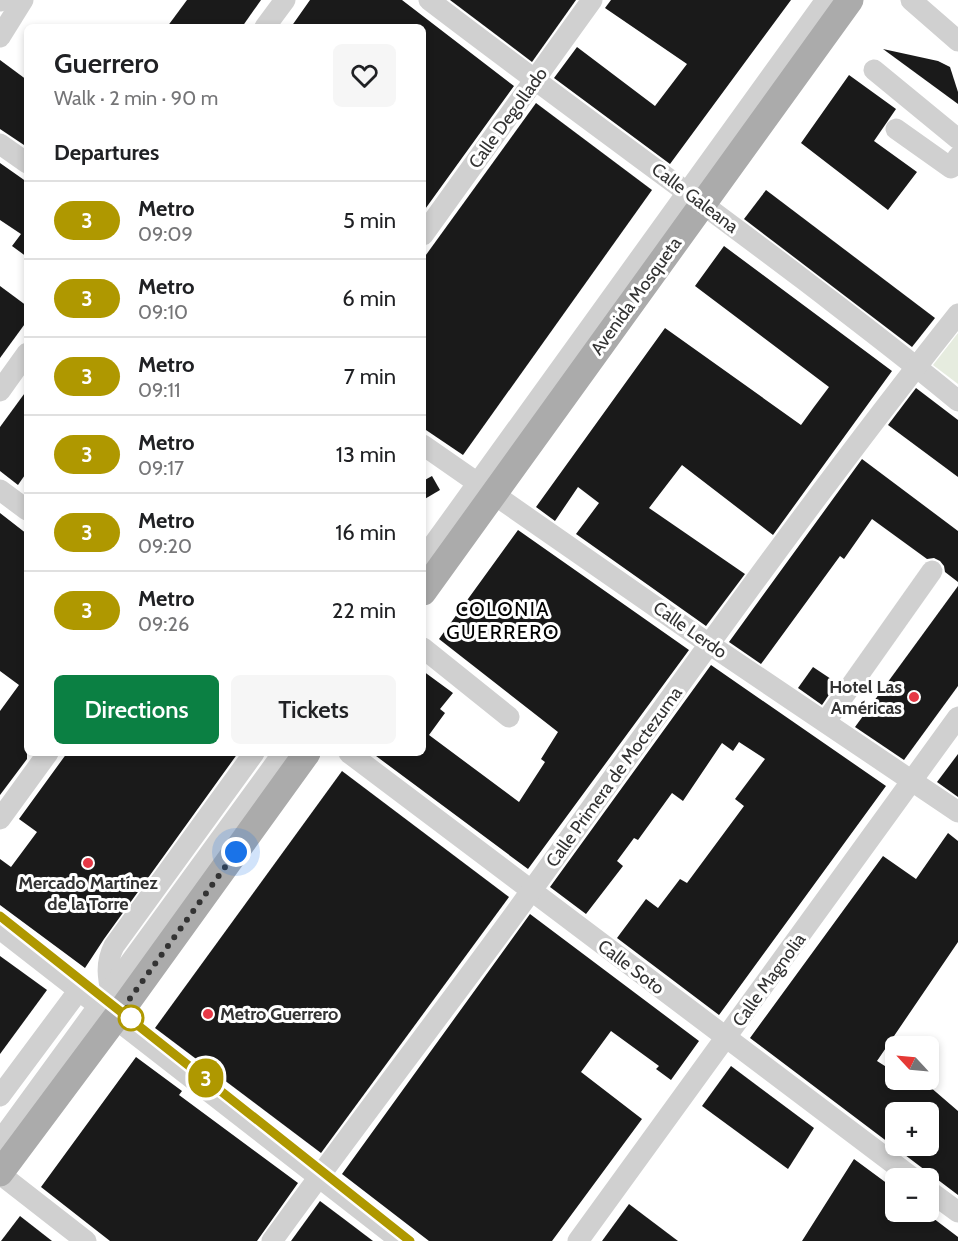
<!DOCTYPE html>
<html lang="en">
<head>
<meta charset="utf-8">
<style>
	:root { --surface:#fff; --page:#f6f6f6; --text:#202124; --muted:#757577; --line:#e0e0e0; --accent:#0b8043 }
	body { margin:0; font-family:Cabin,sans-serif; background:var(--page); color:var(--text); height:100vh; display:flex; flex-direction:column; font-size:22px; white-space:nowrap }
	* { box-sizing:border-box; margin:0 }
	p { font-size:20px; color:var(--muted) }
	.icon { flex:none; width:33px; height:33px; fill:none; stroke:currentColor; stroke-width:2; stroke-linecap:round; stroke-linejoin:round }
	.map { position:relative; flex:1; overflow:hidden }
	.panel { position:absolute; left:24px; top:24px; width:402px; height:732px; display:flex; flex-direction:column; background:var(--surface); border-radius:9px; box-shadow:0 3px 9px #0003 }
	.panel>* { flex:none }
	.badge { padding:0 12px; border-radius:20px; font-size:21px; line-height:39px }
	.needle { width:39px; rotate:296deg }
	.fabs { position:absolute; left:885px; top:1036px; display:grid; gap:12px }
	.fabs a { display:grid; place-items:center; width:54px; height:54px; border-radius:9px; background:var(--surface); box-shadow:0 3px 9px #0003; font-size:30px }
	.you { position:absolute; width:30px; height:30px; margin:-15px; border:4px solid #fff; border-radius:50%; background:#1a73e8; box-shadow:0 0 0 9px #1a73e833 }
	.map>.badge { position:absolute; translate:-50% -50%; box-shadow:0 0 0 3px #fff }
	h2 { padding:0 30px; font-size:22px; line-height:54px }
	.round { display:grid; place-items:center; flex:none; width:63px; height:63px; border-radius:9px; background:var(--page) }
	.head { display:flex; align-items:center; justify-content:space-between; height:102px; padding:0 30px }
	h1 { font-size:28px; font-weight:600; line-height:45px }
	.primary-button { display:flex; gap:12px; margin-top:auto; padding:12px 30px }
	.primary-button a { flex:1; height:69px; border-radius:9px; background:var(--accent); color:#fff; font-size:24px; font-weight:600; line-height:69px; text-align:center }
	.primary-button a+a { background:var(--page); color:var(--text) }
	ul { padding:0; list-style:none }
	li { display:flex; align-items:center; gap:18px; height:78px; padding:0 30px; border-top:2px solid var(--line) }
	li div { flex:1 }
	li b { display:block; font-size:22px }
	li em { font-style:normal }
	li .badge { min-width:66px; font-weight:700; text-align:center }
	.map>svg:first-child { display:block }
</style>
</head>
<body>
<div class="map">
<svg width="958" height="1241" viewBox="0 0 958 1241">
	<rect width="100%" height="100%" fill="#fff"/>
	<polygon fill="#e6ecdf" points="958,333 958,384 933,365"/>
	<g fill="#1a1a1a" fill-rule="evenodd">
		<polygon points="187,0 261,0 242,27 167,27"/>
		<polygon points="310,0 402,0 514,86 423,212 423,27 291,27"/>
		<polygon points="450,0 576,0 532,62"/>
		<polygon points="611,0 791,0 670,164 554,78 577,47 655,106 687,64 605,8"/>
		<polygon points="883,49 938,61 950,67 958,92 958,104"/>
		<polygon points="0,60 27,80 27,147 0,129"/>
		<polygon points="849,75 896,109 874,141 917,172 888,210 801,143"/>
		<polygon points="536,103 652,190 463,455 423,428 423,259"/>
		<polygon points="0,163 27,182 27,257 12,246 21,234 0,220"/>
		<polygon points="766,190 935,318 912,347 744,219"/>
		<polygon points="724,246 892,371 773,535 682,465 649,508 745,574 706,626 576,534 599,503 578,487 555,521 536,507 665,328 801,425 814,407 829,387 695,286"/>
		<polygon points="0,286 27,306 27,321 0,358"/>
		<polygon points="916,388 958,420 958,477 888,425"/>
		<polygon points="27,390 27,472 18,485 0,471 0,427"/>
		<polygon points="862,459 958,531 958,582 945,572 944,566 940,561 934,558 927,559 872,519 844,559 840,556 761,664 729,642"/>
		<polygon points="432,476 440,490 423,500 423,481"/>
		<polygon points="0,513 27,534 27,759 0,795 0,711 19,685 0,671"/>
		<polygon points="518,530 689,650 528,869 372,753 423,753 423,671 453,693 440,709 445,713 429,735 519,802 545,762 541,759 558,732 439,639"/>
		<polygon points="958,586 958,686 904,760 855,727"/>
		<polygon points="711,665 886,786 719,1015 617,938 646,899 658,908 680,879 687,883 744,806 735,799 765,759 739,742 733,751 722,743 683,801 672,793 638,840 634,838 617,861 623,866 586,914 550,887"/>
		<polygon points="813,667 837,683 822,705 798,688"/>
		<polygon points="67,753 238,753 104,939 85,968 0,905 0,859 11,867 37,832 19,819"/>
		<polygon points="958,754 958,797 937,782"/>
		<polygon points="342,771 509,897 321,1153 155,1028"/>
		<path d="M948,833L958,841V942L877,1061L896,1073V1080H922L958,1111V1195L750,1038L883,856L916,879ZM896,1113H928V1146H896Z"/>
		<polygon points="530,914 699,1041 671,1080 656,1069 659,1066 611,1031 581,1072 642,1119 552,1241 429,1241 342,1174"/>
		<polygon points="0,956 47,990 0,1054"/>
		<polygon points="136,1057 182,1091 179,1095 298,1183 257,1241 110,1241 41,1187"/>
		<polygon points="731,1066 814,1128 788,1169 702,1106"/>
		<polygon points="854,1159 896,1190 896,1212 925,1212 958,1237 958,1241 802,1241"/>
		<polygon points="320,1201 344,1219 373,1241 291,1241"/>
		<polygon points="629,1204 678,1241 602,1241"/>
		<polygon points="20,1216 52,1241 1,1241"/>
	</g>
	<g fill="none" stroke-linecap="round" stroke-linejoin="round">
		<g stroke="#d0d0d0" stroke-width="21">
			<path d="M429,0C553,95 680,186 804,280C856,320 908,359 958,401"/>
			<polyline points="911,0 958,41"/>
			<polyline points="0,1 3,0"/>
			<polyline points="265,27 285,0"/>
			<polyline points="0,37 23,0"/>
			<polyline points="874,70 958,139"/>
			<polyline points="896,129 951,168 958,157"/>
			<polyline points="0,144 27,163"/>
			<polyline points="423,235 592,0"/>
			<polyline points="0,391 27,353"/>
			<polyline points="423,445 709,644 958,812"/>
			<polyline points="0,490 27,510"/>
			<polyline points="423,559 826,0"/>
			<polyline points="423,648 509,717"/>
			<polyline points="826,721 932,571"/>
			<polyline points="349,753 914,1179"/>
			<polyline points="0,819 48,753"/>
			<polyline points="0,929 401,1241"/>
			<path d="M112,997C108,978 105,964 114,946L254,753"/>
			<polyline points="0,1096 79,990"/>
			<polyline points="0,1141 283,753"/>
			<polyline points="0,1174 86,1241"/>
			<polyline points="928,1190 958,1212"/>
			<path d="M272,1241C358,1122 448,1006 534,887C673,695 810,500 958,314"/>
			<polyline points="578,1241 958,717"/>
		</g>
		<g stroke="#ababab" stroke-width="27">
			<polyline points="423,592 850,0"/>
			<polyline points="0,1173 126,1004 307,753"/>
		</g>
	</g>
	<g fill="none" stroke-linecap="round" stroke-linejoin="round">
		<g stroke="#fff" stroke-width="14">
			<polyline id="line" points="0,916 410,1241"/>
		</g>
		<use href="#line" stroke="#af9800" stroke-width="9"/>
		<polyline stroke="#333" stroke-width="6" stroke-dasharray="0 10.8" points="131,1018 126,1004 236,852"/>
	</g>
	<g fill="#e63946" stroke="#fff" stroke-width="2">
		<circle cx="914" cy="697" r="6"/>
		<circle cx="88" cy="863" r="6"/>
		<circle cx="208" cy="1014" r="6"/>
	</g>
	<circle fill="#fff" stroke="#af9800" stroke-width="3" cx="131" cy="1018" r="12"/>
	<g text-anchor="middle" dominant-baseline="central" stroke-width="6" stroke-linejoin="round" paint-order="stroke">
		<g font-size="18" fill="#333" stroke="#fff">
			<text transform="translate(508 118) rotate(-54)">Calle Degollado</text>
			<text transform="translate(695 198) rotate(37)">Calle Galeana</text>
			<text transform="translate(636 296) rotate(-54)">Avenida Mosqueta</text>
			<text transform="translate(690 630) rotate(35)">Calle Lerdo</text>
			<text transform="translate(614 777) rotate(-54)">Calle Primera de Moctezuma</text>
			<text transform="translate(631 967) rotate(37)">Calle Soto</text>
			<text transform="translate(769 980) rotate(-54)">Calle Magnolia</text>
		</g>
		<g font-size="18" font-weight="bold" fill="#333" stroke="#fff" text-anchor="end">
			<text x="902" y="687">Hotel Las<tspan x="902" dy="21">Américas</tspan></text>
			<text x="88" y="883" text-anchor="middle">Mercado Martínez<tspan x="88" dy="21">de la Torre</tspan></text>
			<text x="220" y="1014" text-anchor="start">Metro Guerrero</text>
		</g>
		<g font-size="20" letter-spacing="1.5" fill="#000" stroke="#fff">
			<text x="503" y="609">COLONIA<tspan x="503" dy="23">GUERRERO</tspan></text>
		</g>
	</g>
</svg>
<div class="fabs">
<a><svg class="needle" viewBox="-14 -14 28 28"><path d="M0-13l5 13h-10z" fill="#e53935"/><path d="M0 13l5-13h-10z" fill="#757577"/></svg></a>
<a>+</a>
<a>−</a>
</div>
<div class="you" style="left:236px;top:852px"></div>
<b class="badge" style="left:206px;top:1078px;background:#af9800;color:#fff">3</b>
<section class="panel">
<div class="head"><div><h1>Guerrero</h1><p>Walk · 2 min · 90 m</p></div><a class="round"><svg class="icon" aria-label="heart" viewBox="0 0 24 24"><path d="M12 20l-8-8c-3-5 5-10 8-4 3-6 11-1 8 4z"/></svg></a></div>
<h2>Departures</h2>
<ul>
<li><span class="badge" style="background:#af9800;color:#fff">3</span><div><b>Metro</b><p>09:09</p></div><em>5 min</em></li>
<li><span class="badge" style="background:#af9800;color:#fff">3</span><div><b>Metro</b><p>09:10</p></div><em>6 min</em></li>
<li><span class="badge" style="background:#af9800;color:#fff">3</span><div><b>Metro</b><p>09:11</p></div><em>7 min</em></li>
<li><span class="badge" style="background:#af9800;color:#fff">3</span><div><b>Metro</b><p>09:17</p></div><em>13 min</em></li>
<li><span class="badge" style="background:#af9800;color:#fff">3</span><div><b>Metro</b><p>09:20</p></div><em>16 min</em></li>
<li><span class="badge" style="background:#af9800;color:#fff">3</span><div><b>Metro</b><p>09:26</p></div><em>22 min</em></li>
</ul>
<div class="primary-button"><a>Directions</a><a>Tickets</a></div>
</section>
</div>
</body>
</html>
